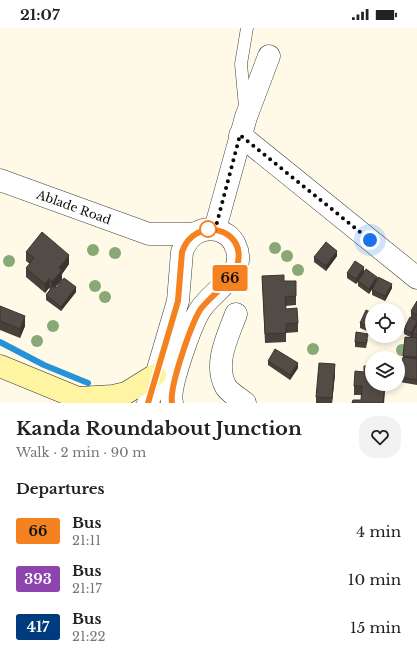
<!DOCTYPE html>
<html lang="en">
<head>
<meta charset="utf-8">
<style>
	:root { --surface:#fff; --page:#f2f2f2; --text:#222; --muted:#767676 }
	body { margin:0; font-family:"Libre Baskerville",serif; background:var(--page); color:var(--text); height:100vh; display:flex; flex-direction:column; font-size:15px; white-space:nowrap }
	* { box-sizing:border-box; margin:0 }
	p { font-size:13px; color:var(--muted) }
	.icon { flex:none; width:22px; height:22px; fill:none; stroke:currentColor; stroke-width:2; stroke-linecap:round; stroke-linejoin:round }
	.map { position:relative; height:375px; overflow:hidden }
	.drawer { display:flex; flex-direction:column; background:var(--surface); flex:1 }
	.drawer>* { flex:none }
	.badge { padding:0 8px; border-radius:3px; font-size:14px; line-height:26px }
	.controls { position:absolute; left:365px; top:275px; display:grid; gap:8px }
	.controls a { display:grid; place-items:center; width:40px; height:40px; border-radius:50%; background:var(--surface); box-shadow:0 2px 6px #0003; font-size:20px }
	.you { position:absolute; width:20px; height:20px; margin:-10px; border:3px solid #fff; border-radius:50%; background:#1a73e8; box-shadow:0 0 0 6px #1a73e833 }
	.map>.badge { position:absolute; translate:-50% -50%; box-shadow:0 0 0 2px #fff }
	h2 { padding:0 16px; font-size:15px; line-height:36px }
	.round { display:grid; place-items:center; flex:none; width:42px; height:42px; border-radius:16px; background:var(--page) }
	.summary { display:flex; align-items:center; justify-content:space-between; height:68px; padding:0 16px }
	h1 { font-size:19px; font-weight:800; line-height:30px }
	ul { padding:0; list-style:none }
	li { display:flex; align-items:center; gap:12px; height:48px; padding:0 16px }
	li div { flex:1 }
	li b { display:block; font-size:15px }
	li em { font-style:normal }
	li .badge { min-width:44px; font-weight:700; text-align:center }
	.status { display:flex; justify-content:space-between; align-items:center; height:28px; padding:0 20px; background:var(--surface); direction:ltr }
	.status svg { height:11px; fill:currentColor }
	.map>svg:first-child { display:block }
</style>
</head>
<body>
<div class="status"><b>21:07</b><svg viewBox="0 0 49 12"><path d="M0 12V9h3v3zM5 12V6h3v6zM10 12V3h3v9zM15 12V0h3v12zM26 1h20v11H26zM47 4h2v5h-2z"/></svg></div>
<div class="map">
<svg width="417" height="375" viewBox="0 0 417 375">
	<rect width="100%" height="100%" fill="#fffae7"/>
	<g fill="none" stroke-linecap="round" stroke-linejoin="round">
		<polyline stroke="#2892d7" stroke-width="6" points="0,314 44,337 88,355"/>
		<g stroke="#3d3d3d" stroke-width="13">
			<polyline id="service" points="245,79 241,36 247,0"/>
		</g>
		<g stroke="#3d3d3d" stroke-width="23">
			<g id="minor">
				<polyline points="240,107 417,250"/>
				<polyline points="0,152 149,206 194,206"/>
				<polyline points="215,201 246,89 269,28"/>
				<path d="M236,286C228,308 213,336 226,359C230,365 239,370 245,375"/>
				<path d="M148,375L178,273L182,224C187,209 200,198 217,202C224,204 232,209 235,217C249,245 213,262 200,282C191,297 168,359 172,375"/>
			</g>
		</g>
		<g stroke="#2c2c2c" stroke-width="23">
			<g id="secondary">
				<polyline points="0,338 90,375"/>
				<polyline points="78,370 113,368 126,365 155,347"/>
			</g>
		</g>
		<use href="#service" stroke="#fff" stroke-width="12"/>
		<use href="#minor" stroke="#fff" stroke-width="22"/>
		<use href="#secondary" stroke="#fff4a2" stroke-width="22"/>
	</g>
	<g fill="#88a875">
		<circle cx="275" cy="220" r="6"/>
		<circle cx="93" cy="222" r="6"/>
		<circle cx="115" cy="225" r="6"/>
		<circle cx="287" cy="228" r="6"/>
		<circle cx="9" cy="233" r="6"/>
		<circle cx="298" cy="242" r="6"/>
		<circle cx="95" cy="258" r="6"/>
		<circle cx="105" cy="269" r="6"/>
		<circle cx="53" cy="298" r="6"/>
		<circle cx="37" cy="313" r="6"/>
		<circle cx="313" cy="321" r="6"/>
		<circle cx="402" cy="322" r="6"/>
	</g>
	<g fill="#47403b">
		<polygon points="26,224 69,236 62,246 62,252 55,259 56,260 76,264 61,283 46,272 46,267 50,261 49,260 45,265 26,249 26,240 30,236 26,233"/>
		<polygon points="337,228 326,243 314,234 314,229"/>
		<polygon points="364,243 392,260 385,273 372,267 372,262 373,260 369,266 358,258 358,254 356,256 347,250 347,245"/>
		<polygon points="262,248 284,253 296,268 296,277 286,278 286,281 298,295 298,304 286,305 286,314 265,315"/>
		<polygon points="417,273 417,357 400,354 400,349 403,330 405,309 410,309 404,306 404,301 411,290 411,283"/>
		<polygon points="0,278 25,298 20,310 0,302"/>
		<polygon points="372,285 372,305 360,300 360,295"/>
		<polygon points="380,308 387,308 386,310"/>
		<polygon points="368,311 366,320 355,319 355,314"/>
		<polygon points="268,333 298,340 290,352 268,337"/>
		<polygon points="335,346 332,375 316,375 316,369"/>
		<polygon points="385,356 384,375 352,375 361,372 361,367 354,367 354,358"/>
	</g>
	<g fill="#3a3430">
		<polygon points="337,223 337,228 326,243 326,238"/>
		<polygon points="69,227 69,236 62,246 62,252 52,263 52,254 59,240"/>
		<polygon points="364,239 364,244 356,256 356,251"/>
		<polygon points="377,249 377,253 369,266 369,261"/>
		<polygon points="49,251 49,260 45,265 45,256"/>
		<polygon points="392,256 392,260 385,273 385,268"/>
		<polygon points="76,259 76,264 61,283 61,279"/>
		<polygon points="25,288 25,298 20,310 20,301"/>
		<polygon points="417,294 417,299 413,304 413,308 411,310 411,305"/>
		<polygon points="298,335 298,340 290,352 290,347"/>
		<polygon points="335,336 335,346 332,375 332,370"/>
		<polygon points="385,356 384,375 383,375"/>
	</g>
	<g fill="#534b45" stroke="#3a3430">
		<polygon points="42,204 69,227 59,240 62,242 52,254 49,251 45,256 26,240 34,230 26,224"/>
		<polygon points="326,214 337,223 326,238 314,229"/>
		<polygon points="355,233 364,239 356,251 347,245"/>
		<polygon points="366,241 377,249 369,261 358,253"/>
		<polygon points="284,247 284,253 296,253 296,268 285,269 286,281 297,280 298,295 286,296 286,305 265,306 262,248"/>
		<polygon points="378,249 392,256 385,268 372,262"/>
		<polygon points="64,250 76,259 61,279 46,267 53,258 56,260"/>
		<polygon points="417,273 417,287 411,283"/>
		<polygon points="0,278 25,288 20,301 0,293"/>
		<polygon points="366,282 372,285 372,300 360,295"/>
		<polygon points="410,289 417,293 417,294 411,305 404,301"/>
		<polygon points="417,297 417,307 413,304"/>
		<polygon points="356,304 368,306 366,315 355,314"/>
		<polygon points="405,309 417,310 417,329 403,328"/>
		<polygon points="275,321 298,335 290,347 268,333"/>
		<polygon points="403,329 417,331 417,352 400,349"/>
		<polygon points="319,335 335,336 332,370 316,369"/>
		<polygon points="364,338 372,338 372,356 385,356 383,375 352,375 353,372 361,372 362,358 354,358 355,343 364,344"/>
	</g>
	<g fill="none" stroke-linecap="round" stroke-linejoin="round">
		<g stroke="#fff" stroke-width="9">
			<path id="line" d="M148,375L178,273L182,224C194,188 245,199 238,234C234,255 211,266 200,282C191,297 169,359 172,375"/>
		</g>
		<use href="#line" stroke="#f58220" stroke-width="6"/>
		<polyline stroke="#0a0a0a" stroke-width="4" stroke-dasharray="0 7.2" points="208,201 215,202 240,107 370,212"/>
	</g>
	<circle fill="#fff" stroke="#f58220" stroke-width="2" cx="208" cy="201" r="8"/>
	<g text-anchor="middle" dominant-baseline="central" stroke-width="4" stroke-linejoin="round" paint-order="stroke">
		<g font-size="12" fill="#0a0a0a" stroke="#fff">
			<text transform="translate(74 179) rotate(20)">Ablade Road</text>
		</g>
	</g>
</svg>
<div class="controls">
<a><svg class="icon" aria-label="locate" viewBox="0 0 24 24"><circle cx="12" cy="12" r="6"/><path d="M12 2v4M12 18v4M2 12h4M18 12h4"/></svg></a>
<a><svg class="icon" aria-label="layers" viewBox="0 0 24 24"><path d="M12 4l9 5-9 5-9-5zM3 14l9 5 9-5"/></svg></a>
</div>
<div class="you" style="left:370px;top:212px"></div>
<b class="badge" style="left:230px;top:250px;background:#f58220;color:#111">66</b>
</div>
<section class="drawer">
<div class="summary"><div><h1>Kanda Roundabout Junction</h1><p>Walk · 2 min · 90 m</p></div><a class="round"><svg class="icon" aria-label="heart" viewBox="0 0 24 24"><path d="M12 20l-8-8c-3-5 5-10 8-4 3-6 11-1 8 4z"/></svg></a></div>
<h2>Departures</h2>
<ul>
<li><span class="badge" style="background:#f58220;color:#111">66</span><div><b>Bus</b><p>21:11</p></div><em>4 min</em></li>
<li><span class="badge" style="background:#8e44ad;color:#fff">393</span><div><b>Bus</b><p>21:17</p></div><em>10 min</em></li>
<li><span class="badge" style="background:#003b80;color:#fff">417</span><div><b>Bus</b><p>21:22</p></div><em>15 min</em></li>
</ul>
</section>
</body>
</html>
